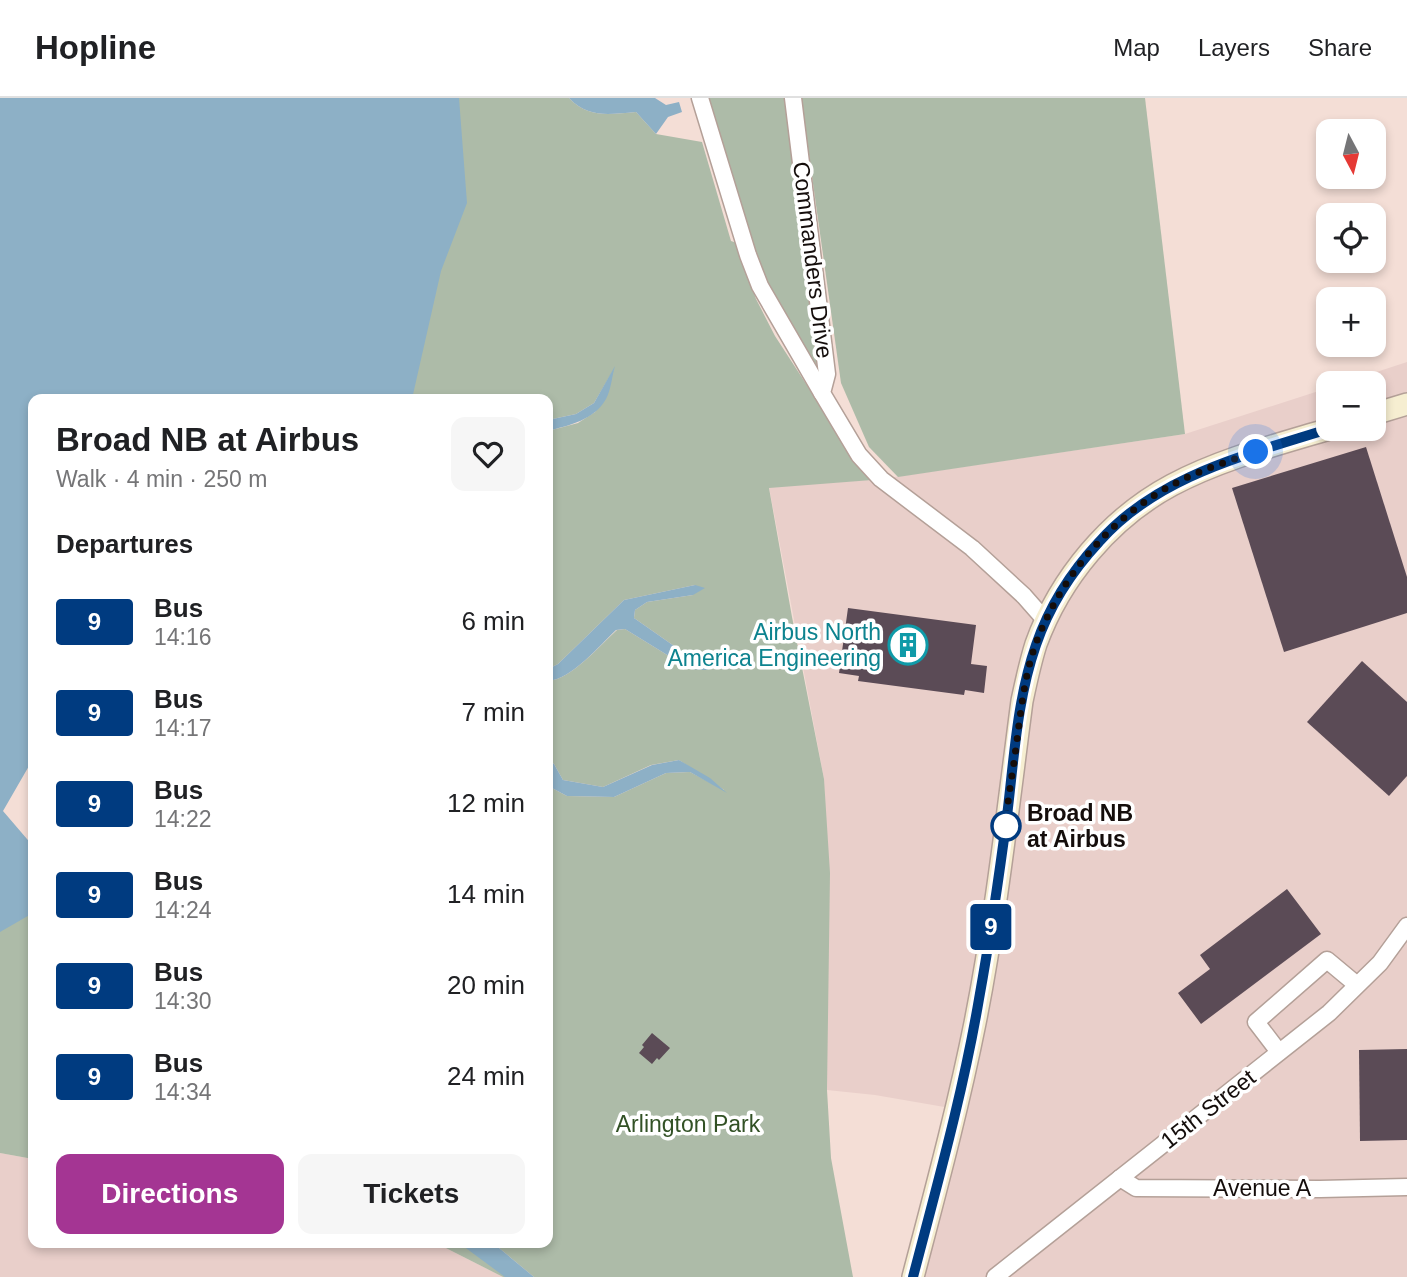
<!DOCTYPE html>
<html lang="en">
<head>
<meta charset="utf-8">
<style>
	:root { --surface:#fff; --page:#f6f6f6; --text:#202124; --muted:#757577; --line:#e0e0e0; --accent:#a43593 }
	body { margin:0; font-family:Arial,sans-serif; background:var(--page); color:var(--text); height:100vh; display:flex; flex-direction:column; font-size:26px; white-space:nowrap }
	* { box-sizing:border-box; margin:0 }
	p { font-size:23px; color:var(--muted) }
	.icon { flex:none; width:38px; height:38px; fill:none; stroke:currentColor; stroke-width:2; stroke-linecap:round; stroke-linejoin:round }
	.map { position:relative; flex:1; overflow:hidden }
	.panel { position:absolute; left:28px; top:296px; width:525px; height:854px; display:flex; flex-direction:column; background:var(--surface); border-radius:14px; box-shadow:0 4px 10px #0003 }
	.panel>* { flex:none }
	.badge { padding:0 14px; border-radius:5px; font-size:24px; line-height:46px }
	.needle { width:46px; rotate:173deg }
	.fabs { position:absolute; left:1316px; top:21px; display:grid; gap:14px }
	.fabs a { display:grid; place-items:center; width:70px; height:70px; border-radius:14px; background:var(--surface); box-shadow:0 4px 10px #0003; font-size:35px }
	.you { position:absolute; width:35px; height:35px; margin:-18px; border:5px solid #fff; border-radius:50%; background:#1a73e8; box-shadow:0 0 0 10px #1a73e833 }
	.map>.badge { position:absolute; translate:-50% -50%; box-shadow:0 0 0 4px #fff }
	h2 { padding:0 28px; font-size:26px; line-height:63px }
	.round { display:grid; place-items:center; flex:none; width:74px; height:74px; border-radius:14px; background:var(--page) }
	.summary { display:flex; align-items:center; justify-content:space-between; height:119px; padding:0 28px }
	h1 { font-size:33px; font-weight:700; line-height:52px }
	.button { display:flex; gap:14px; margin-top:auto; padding:14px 28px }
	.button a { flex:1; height:80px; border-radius:14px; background:var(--accent); color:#fff; font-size:28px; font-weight:700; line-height:80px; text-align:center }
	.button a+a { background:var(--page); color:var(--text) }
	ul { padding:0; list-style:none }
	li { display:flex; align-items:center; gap:21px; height:91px; padding:0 28px }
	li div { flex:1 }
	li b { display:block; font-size:26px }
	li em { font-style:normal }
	li .badge { min-width:77px; font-weight:700; text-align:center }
	header { display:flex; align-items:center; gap:42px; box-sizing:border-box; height:98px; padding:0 35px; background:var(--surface); border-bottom:2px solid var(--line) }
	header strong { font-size:33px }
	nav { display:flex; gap:38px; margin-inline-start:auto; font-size:24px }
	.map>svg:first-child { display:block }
</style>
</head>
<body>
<header>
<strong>Hopline</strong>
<nav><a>Map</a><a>Layers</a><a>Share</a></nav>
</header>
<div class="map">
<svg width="1407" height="1179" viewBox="0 0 1407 1179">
	<rect width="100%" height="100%" fill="#f4ded6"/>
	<g fill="#e9cfca">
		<polygon points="1407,264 1407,1179 923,1179 956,1011 875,997 827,992 824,681 769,389 881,381 1185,336 1328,290 1328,331 1374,331 1374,285 1343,285"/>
		<polygon points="0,1055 33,1061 33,1144 436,1145 503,1179 0,1179"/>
	</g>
	<g fill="#adbba8">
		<path d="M261,0H569C589,21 610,16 636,14L656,36L702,44L731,143L737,145L756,201L775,238L825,315L872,382L769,390L792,519L824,681L830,775L827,992L831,1060L853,1179H534L493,1145L548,1144V690L550,689L567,698L614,699L666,675L690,674L724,692L679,662L651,667L603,689L563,682L554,666L548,661V583C572,581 599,548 617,532L625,531L690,571L718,562L697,564L634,520L635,512L647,504L693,497L695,487L624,502L558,566L548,571V333L578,325L595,314L614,271L594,305L576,316L548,322V301H94Z"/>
		<polygon points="707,0 787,0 821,268 816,269 766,186 748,137"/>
		<polygon points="801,0 1145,0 1185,336 898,379 869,349 841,285"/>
		<polygon points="0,773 33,806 33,1061 0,1055"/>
		<polygon points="436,1145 467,1145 513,1179 503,1179"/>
	</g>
	<g fill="#8db0c6">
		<polygon points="0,0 459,0 467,105 441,173 412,301 33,301 33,661 3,713 33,748 33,815 0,834"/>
		<path d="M569,0H655L666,7L679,4L682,14L668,19L656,36L636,14C610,16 589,21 569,0Z"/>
		<path d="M615,268C612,278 611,292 606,301C594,322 570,327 548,333V322L576,316L594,305Z"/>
		<path d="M695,487L705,490L693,497L647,504L635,512L634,520L697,564L718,562L721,567L706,572L690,571L625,531L616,532C599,548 572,581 548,583V571L558,566L624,502Z"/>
		<polygon points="548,661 554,666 563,682 603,689 652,667 679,662 710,680 727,695 690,674 666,675 614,699 567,698 550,689 548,690"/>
		<polygon points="459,1145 493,1145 534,1179 505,1179"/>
	</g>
	<g fill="#5b4b56">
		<polygon points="1366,349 1407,479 1407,515 1284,554 1232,390"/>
		<polygon points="848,510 976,527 971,566 987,568 984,595 965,592 964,597 858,583 859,578 839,575"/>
		<polygon points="1362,563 1407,604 1407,678 1389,698 1307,624"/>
		<polygon points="1287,791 1321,836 1201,926 1178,895 1210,871 1200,857"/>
		<polygon points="652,935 670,950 659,962 657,960 652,966 639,955 644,949 642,947"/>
		<polygon points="1407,951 1407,1042 1360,1043 1359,952"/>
	</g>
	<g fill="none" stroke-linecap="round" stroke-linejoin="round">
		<g stroke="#b4a098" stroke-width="19">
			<g id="street">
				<polyline points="700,0 748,157 760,188 822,295"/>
				<polyline points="793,0 827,276 822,295 859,357 881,381 972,450 1024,498 1046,523"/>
				<polyline points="1279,954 1256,924 1327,862 1357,887"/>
				<polyline points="1120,1080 1136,1090 1320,1091 1407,1089"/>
				<polyline points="995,1179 1329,915 1380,865 1407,828"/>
			</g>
		</g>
		<g stroke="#b4a098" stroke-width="24">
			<g id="secondary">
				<polyline points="1374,316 1407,306"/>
				<path d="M913,1179C935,1095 958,1010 975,925C996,819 1008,710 1022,603C1026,584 1030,565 1036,546C1060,480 1110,420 1172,387C1221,361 1276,347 1329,331"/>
			</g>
		</g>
		<use href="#street" stroke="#fff" stroke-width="16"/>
		<use href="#secondary" stroke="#f6eed1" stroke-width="21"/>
	</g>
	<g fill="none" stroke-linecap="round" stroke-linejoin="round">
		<g stroke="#fff" stroke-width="16">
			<path id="line" d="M913,1179C937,1087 963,995 979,901C990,840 999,779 1007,718C1014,661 1017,601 1036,547C1049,509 1072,473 1099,444C1158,377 1247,357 1328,331"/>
		</g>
		<use href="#line" stroke="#003b80" stroke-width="10"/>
		<path stroke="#140d0b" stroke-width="7" stroke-dasharray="0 12.6" d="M1006,728C1007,702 1013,675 1016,649C1021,614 1024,578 1036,545C1061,479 1110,420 1172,387C1198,373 1228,363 1256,354"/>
	</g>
	<defs>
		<g id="building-ring" transform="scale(2.0125)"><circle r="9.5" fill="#fff" stroke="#0f9aa8" stroke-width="1.5"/><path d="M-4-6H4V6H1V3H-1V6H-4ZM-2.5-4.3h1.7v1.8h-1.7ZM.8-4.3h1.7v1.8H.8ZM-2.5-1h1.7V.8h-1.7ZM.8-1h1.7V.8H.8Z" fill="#0f9aa8"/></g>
	</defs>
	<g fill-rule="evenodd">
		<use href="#building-ring" x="908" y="547"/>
	</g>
	<circle fill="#fff" stroke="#003b80" stroke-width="3.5" cx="1006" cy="728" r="14"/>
	<g text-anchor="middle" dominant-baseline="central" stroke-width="7" stroke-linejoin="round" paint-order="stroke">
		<g font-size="23" fill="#140d0b" stroke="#fff">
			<text transform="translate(813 162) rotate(83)">Commanders Drive</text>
			<text transform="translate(1208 1011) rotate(-38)">15th Street</text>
			<text x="1262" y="1090">Avenue A</text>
		</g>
		<g font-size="23" fill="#0d838f" stroke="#fff" text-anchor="end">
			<text x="881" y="534">Airbus North<tspan x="881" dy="26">America Engineering</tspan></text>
		</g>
		<g font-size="23" font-weight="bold" fill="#140d0b" stroke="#fff" text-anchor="start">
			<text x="1027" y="715">Broad NB<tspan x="1027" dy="26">at Airbus</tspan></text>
		</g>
		<g font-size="23" fill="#325125" stroke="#fff">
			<text x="688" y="1026">Arlington Park</text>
		</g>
	</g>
</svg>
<div class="fabs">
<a><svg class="needle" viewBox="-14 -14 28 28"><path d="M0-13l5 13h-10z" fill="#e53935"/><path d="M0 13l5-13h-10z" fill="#757577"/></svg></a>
<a><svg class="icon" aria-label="locate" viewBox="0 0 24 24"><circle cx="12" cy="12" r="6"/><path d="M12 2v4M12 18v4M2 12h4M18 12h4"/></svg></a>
<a>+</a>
<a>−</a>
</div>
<div class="you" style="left:1256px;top:354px"></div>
<b class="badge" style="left:991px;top:829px;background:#003b80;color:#fff">9</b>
<section class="panel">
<div class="summary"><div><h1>Broad NB at Airbus</h1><p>Walk · 4 min · 250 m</p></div><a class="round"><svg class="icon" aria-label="heart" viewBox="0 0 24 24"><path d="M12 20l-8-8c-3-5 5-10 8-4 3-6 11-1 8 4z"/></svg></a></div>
<h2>Departures</h2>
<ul>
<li><span class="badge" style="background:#003b80;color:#fff">9</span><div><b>Bus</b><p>14:16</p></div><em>6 min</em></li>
<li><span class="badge" style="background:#003b80;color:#fff">9</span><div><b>Bus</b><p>14:17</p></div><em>7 min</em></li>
<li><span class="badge" style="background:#003b80;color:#fff">9</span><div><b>Bus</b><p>14:22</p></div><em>12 min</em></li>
<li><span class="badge" style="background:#003b80;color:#fff">9</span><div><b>Bus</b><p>14:24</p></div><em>14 min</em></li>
<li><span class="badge" style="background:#003b80;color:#fff">9</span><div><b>Bus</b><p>14:30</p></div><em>20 min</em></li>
<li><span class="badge" style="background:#003b80;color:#fff">9</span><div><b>Bus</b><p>14:34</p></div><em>24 min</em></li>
</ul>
<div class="button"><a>Directions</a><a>Tickets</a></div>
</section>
</div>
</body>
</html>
